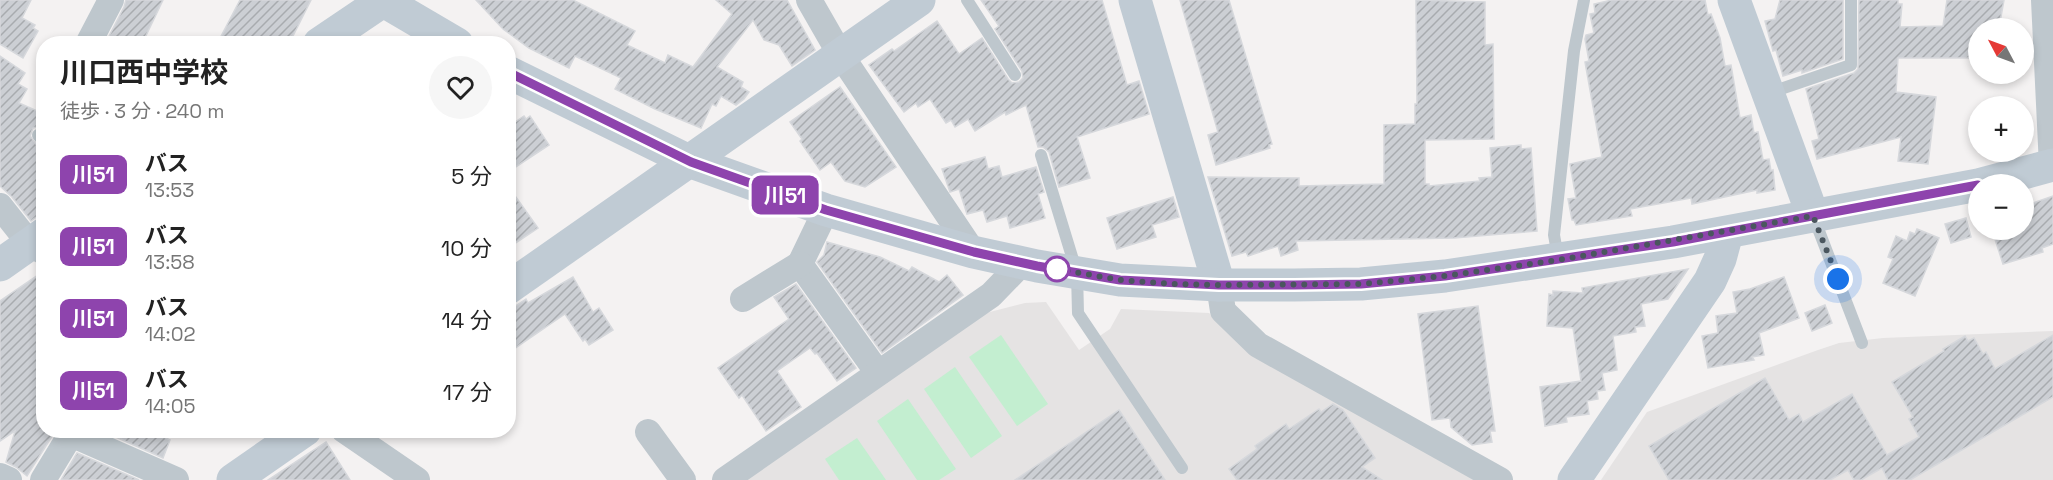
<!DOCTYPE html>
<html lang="ja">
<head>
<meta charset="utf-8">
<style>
	:root { --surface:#fff; --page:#f6f6f6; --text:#222; --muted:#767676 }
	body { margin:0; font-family:"Space Grotesk","Noto Sans JP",sans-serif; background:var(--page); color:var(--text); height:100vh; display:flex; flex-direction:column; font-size:22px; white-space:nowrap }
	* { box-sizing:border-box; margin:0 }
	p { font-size:20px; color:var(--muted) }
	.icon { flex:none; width:33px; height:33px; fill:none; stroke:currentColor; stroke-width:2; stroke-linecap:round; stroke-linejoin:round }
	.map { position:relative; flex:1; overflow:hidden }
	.drawer { position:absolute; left:36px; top:36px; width:480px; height:402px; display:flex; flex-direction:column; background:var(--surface); border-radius:24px; box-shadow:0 3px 9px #0003 }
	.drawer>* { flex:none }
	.badge { padding:0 12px; border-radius:9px; font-size:21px; line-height:39px }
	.needle { width:39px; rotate:311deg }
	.fabs { position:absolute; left:1968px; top:18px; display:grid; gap:12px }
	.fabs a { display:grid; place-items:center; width:66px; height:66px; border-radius:50%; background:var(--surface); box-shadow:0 3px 9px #0003; font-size:30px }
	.you { position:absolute; width:30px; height:30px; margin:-15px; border:4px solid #fff; border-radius:50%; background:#1a73e8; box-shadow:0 0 0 9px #1a73e833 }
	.map>.badge { position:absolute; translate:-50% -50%; box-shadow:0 0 0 3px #fff }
	.round { display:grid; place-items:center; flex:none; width:63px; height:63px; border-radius:32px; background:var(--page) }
	.headline { display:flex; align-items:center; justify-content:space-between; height:102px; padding:0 24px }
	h1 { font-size:28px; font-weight:700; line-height:45px }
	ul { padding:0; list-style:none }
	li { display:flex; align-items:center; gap:18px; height:72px; padding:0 24px }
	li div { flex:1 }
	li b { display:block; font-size:22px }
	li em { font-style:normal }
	li .badge { min-width:66px; font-weight:700; text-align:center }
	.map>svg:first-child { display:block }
</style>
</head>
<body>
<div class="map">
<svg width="2053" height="480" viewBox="0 0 2053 480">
	<defs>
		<pattern id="building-hatch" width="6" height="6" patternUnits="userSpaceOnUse" patternTransform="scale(1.5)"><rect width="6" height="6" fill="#cccfd4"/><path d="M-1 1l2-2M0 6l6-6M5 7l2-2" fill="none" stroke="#a8abaf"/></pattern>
	</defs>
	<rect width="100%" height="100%" fill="#f4f2f2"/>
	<g fill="#e5e3e3">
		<polygon points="1046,302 1079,350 1110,329 1121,309 1209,313 1255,354 1478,480 744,480 982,314 1025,303"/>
		<polygon points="2053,331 2053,480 1601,480 1647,412 1818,350 1839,343 1883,338"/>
	</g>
	<g fill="#c3eed0">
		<polygon points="1001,335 1048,404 1017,426 969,357"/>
		<polygon points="955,367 1002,436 971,458 924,389"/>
		<polygon points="908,399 956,469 939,480 917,480 877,421"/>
		<polygon points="857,438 886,480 839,480 825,459"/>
	</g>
	<g fill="url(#building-hatch)" stroke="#d6d8dc" stroke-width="1.5">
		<polygon points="0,0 31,0 22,18 35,25 33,28 38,31 23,58 0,44"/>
		<polygon points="126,0 163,0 142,44 105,44 124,7"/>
		<polygon points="240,0 311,0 289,44 217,44"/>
		<polygon points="476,0 573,0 635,31 627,45 665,63 668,55 693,67 732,14 716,0 787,0 815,50 792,66 779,45 764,40 753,20 717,67 743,82 741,87 749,92 744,99 736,105 721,96 716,106 712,104 701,128 655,109 615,89 621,78 575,56 569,68 529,48 503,29"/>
		<polygon points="981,0 1102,0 1127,85 1139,81 1149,114 1077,137 1090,178 1059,187 1049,152 1043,147 1038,147 1026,105 1006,115 1005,112 975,131 968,119 955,127 951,120 946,123 930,99 918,107 916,103 904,112 869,65 892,49 894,51 937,21 959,54 982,38 1008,79 1012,83 1019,82 1023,78 1022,71 995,29 999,26"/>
		<polygon points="1180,0 1229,0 1272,144 1269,145 1270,148 1216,165 1208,135 1218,132"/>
		<polygon points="1416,0 1485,2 1485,45 1493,44 1494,139 1425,140 1425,184 1429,184 1429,186 1480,181 1479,178 1492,177 1490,148 1521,145 1521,149 1531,148 1537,231 1454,238 1296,241 1298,250 1281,256 1278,246 1248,256 1246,252 1232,256 1208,177 1299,178 1299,186 1384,184 1384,125 1415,124 1415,104 1417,104"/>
		<polygon points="1612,0 1705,0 1708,15 1711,14 1720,38 1725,66 1731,65 1740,118 1751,115 1754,133 1758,132 1763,160 1769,159 1771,171 1773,170 1775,190 1757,193 1757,190 1692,204 1691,198 1630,209 1632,216 1576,225 1574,220 1572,220 1568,199 1576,198 1570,164 1602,157 1585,62 1589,61 1585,39 1586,35 1594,33 1590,14 1595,13 1594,4"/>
		<polygon points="1780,0 1843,0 1843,59 1802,73 1802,70 1783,76 1776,50 1773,51 1765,21 1775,19"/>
		<polygon points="1859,0 1898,0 1898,4 1902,4 1900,27 1943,26 1947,0 2004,0 1999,28 1978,28 1978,58 1898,58 1896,92 1936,97 1928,164 1898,161 1901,137 1817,159 1812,141 1819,139 1806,89 1854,73 1858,69"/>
		<polygon points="0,56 25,73 18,84 27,89 19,103 44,114 44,129 37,127 33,128 30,136 38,147 44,150 44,211 31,221 12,197 0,186"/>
		<polygon points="840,87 896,167 865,187 845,181 831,162 820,170 800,141 802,139 790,122"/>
		<polygon points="524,116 526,119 530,116 549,145 508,172 508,127"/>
		<polygon points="985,157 988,169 999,166 1002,177 1036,167 1044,192 1038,194 1045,218 1010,228 1007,216 987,222 983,210 967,214 959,189 950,192 942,169"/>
		<polygon points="508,186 538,228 508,248"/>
		<polygon points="2053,196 2053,244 2042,248 2043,252 2003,264 1992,230 2024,230 2024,206"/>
		<polygon points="1173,197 1179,217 1152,225 1156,237 1117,249 1107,218"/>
		<polygon points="1966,218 1971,237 1951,243 1945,224"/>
		<polygon points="1917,229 1939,238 1915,296 1883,283 1893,259 1888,257 1896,236 1907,241 1910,232 1915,234"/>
		<polygon points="827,242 880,257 909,271 912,267 939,282 947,275 963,295 882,353 817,262 824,255"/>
		<polygon points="1688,269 1668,299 1641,304 1645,326 1635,327 1636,332 1613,336 1617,370 1602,373 1605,390 1597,391 1598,399 1587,401 1589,414 1566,417 1567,422 1545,426 1540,387 1581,381 1573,328 1547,326 1549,294 1553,295 1553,291 1583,293 1582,288"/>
		<polygon points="44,271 44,430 56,430 27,476 16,467 6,462 15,431 0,441 0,301"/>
		<polygon points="573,277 593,312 599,308 613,330 589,345 585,339 583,341 565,314 508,353 508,311 526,299 528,303"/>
		<polygon points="1784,277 1799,318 1759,333 1764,355 1752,357 1754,360 1708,368 1702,336 1718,333 1716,316 1737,313 1733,292 1750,289"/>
		<polygon points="796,284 856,368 837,381 817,353 815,354 810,348 777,371 801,407 766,431 742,395 739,398 718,368 789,319 774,297"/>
		<polygon points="1825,305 1832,323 1812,331 1805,313"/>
		<polygon points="1478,306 1495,431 1490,431 1492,442 1472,445 1451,427 1450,418 1432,420 1418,314"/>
		<polygon points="2053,335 2053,397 1910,480 1888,480 1882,468 1861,480 1854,480 1848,470 1830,480 1669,480 1649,446 1765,378 1789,420 1799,414 1803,422 1852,394 1887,455 1919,437 1909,419 1913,417 1892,382 1944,351 1943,349 1965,336 1968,341 1974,338 1983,354 1986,352 1995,369"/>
		<polygon points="1333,404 1343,410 1375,458 1362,467 1382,480 1237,480 1229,469 1257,449 1255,446 1286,424 1289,429 1319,409 1321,412"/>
		<polygon points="1119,410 1165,480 1015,480"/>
		<polygon points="100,430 149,430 170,440 163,458"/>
		<polygon points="326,442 350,480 268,480"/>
		<polygon points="77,453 139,480 61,480"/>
	</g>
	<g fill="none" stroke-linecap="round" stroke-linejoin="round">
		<g stroke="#bec7cd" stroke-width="12">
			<polyline points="967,0 1015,75"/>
			<polyline points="1769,93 1851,65 1851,0"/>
			<polyline points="38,135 44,142"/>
			<polyline points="1041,155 1077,273 1078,313 1182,468"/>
			<polyline points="1814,218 1862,343"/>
			<polyline points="1558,257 1554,235 1574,51 1584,0"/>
		</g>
		<g stroke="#bec7cd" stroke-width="26">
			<polyline points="809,0 840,54 973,252"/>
			<polyline points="2044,0 2052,166"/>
			<polyline points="88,44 111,0"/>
			<polyline points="0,206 30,244 44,252"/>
			<polyline points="826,210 800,264 878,373"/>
			<polyline points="1219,285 1223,311 1258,345 1500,480"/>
			<polyline points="743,299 800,264"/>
			<polyline points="344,430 417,480"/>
			<polyline points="648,432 683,480"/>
			<polyline points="0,476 9,480"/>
			<polyline points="43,480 71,434 176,480"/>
			<polyline points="725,480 991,295 1022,263"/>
		</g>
		<g stroke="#c0cbd4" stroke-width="33">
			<polyline points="382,0 457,44"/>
			<polyline points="1135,0 1219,285"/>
			<polyline points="1734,0 1813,216"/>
			<polyline points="319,44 384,0"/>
			<polyline points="508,72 691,162 826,210 973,252 1037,266 1120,280 1219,285 1294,285 1361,284 1445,276 1673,242 1978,185"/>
			<polyline points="1982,184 2053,165"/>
			<polyline points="0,265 44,234"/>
			<polyline points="508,288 919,0"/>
			<polyline points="233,480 305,430"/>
			<polyline points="1574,480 1710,281 1720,259 1727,233"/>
		</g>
	</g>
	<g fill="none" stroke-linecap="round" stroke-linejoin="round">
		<g stroke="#fff" stroke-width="14">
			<polyline id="line" points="508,72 691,162 826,210 974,252 1037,266 1120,280 1219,285 1294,285 1361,284 1445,276 1673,242 1978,185"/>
		</g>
		<use href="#line" stroke="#8e44ad" stroke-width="9"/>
		<polyline stroke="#4a565e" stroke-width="6" stroke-dasharray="0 10.8" points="1057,269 1120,280 1173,284 1219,285 1361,284 1445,276 1558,260 1813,216 1838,279"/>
	</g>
	<circle fill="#fff" stroke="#8e44ad" stroke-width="3" cx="1057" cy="269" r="12"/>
</svg>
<div class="fabs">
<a><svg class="needle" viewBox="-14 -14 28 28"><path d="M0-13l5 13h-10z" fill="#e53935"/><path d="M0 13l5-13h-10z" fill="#767676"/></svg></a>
<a>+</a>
<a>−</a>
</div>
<div class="you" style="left:1838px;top:279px"></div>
<b class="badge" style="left:785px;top:195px;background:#8e44ad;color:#fff">川51</b>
<section class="drawer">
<div class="headline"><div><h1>川口西中学校</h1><p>徒歩 · 3 分 · 240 m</p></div><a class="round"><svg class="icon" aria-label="heart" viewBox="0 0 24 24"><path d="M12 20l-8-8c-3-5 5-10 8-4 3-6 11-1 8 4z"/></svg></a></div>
<ul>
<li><span class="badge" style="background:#8e44ad;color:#fff">川51</span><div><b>バス</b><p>13:53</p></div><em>5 分</em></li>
<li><span class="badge" style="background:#8e44ad;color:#fff">川51</span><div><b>バス</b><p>13:58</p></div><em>10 分</em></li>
<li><span class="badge" style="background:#8e44ad;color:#fff">川51</span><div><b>バス</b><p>14:02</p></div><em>14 分</em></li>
<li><span class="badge" style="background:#8e44ad;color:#fff">川51</span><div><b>バス</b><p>14:05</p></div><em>17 分</em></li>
</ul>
</section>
</div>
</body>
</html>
